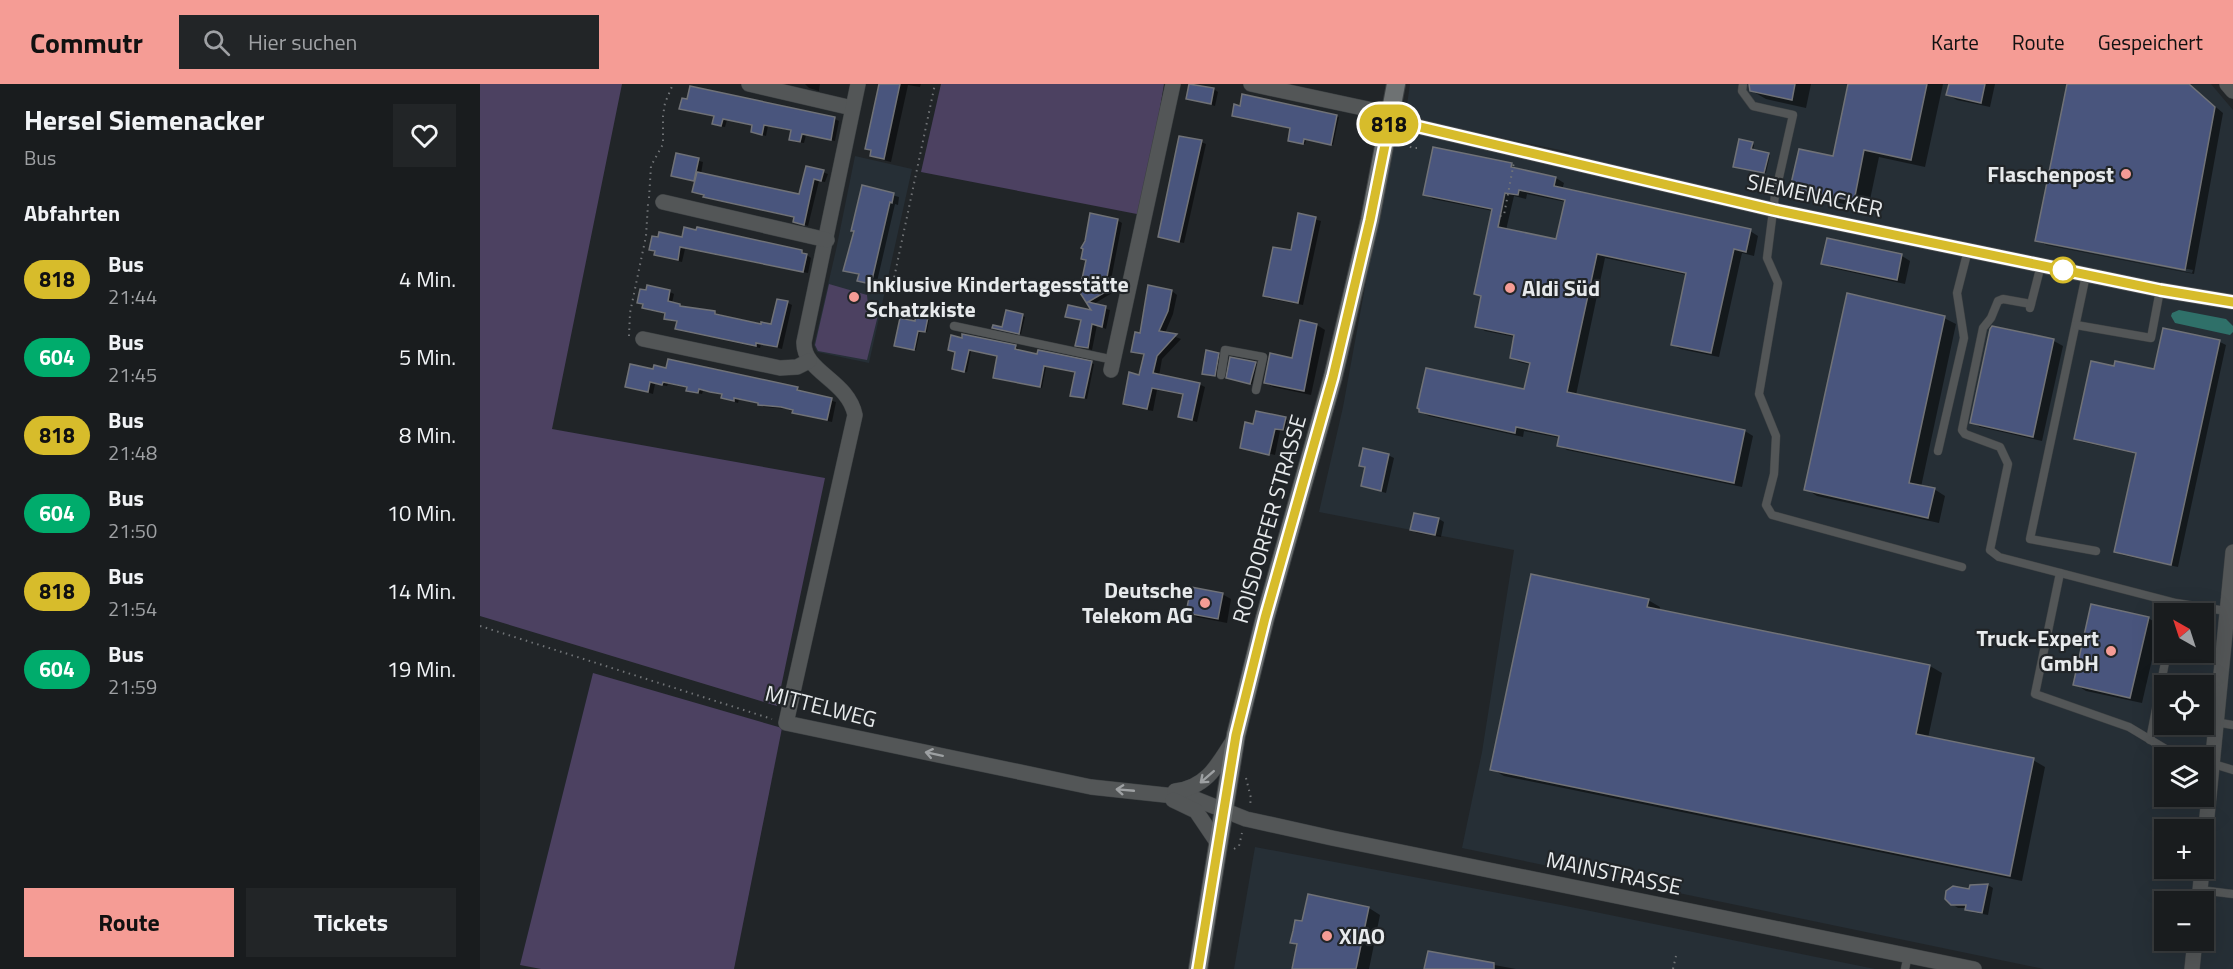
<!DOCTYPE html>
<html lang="de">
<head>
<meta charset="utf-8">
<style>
	:root { --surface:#191c1e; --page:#222527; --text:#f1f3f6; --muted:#9fa1a4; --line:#373a3c; --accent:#f59c95 }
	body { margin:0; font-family:"Titillium Web",sans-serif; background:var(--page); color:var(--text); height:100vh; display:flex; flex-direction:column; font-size:22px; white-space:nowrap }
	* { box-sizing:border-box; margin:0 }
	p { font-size:20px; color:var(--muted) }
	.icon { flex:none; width:33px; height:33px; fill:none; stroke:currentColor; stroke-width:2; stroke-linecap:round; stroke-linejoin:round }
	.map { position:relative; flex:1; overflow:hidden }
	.side { display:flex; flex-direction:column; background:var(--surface); width:480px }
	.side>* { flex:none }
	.badge { padding:0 12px; border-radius:20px; font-size:21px; line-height:39px }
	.needle { width:39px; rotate:321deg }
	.tools { position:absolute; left:1674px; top:519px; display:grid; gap:12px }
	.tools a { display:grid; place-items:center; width:60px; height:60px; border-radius:0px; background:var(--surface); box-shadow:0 6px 24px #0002,0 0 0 2px var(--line); font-size:30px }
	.map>.badge { position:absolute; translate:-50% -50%; box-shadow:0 0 0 3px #fff }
	h2 { padding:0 24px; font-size:22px; line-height:54px }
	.round { display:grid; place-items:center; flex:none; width:63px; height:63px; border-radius:0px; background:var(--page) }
	.summary { display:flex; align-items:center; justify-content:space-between; height:102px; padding:0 24px }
	h1 { font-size:28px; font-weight:700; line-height:45px }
	.primary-button { display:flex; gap:12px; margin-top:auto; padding:12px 24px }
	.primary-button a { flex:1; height:69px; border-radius:0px; background:var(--accent); color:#111; font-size:24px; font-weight:700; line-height:69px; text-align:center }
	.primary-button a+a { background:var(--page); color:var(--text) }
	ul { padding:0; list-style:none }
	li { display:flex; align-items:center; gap:18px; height:78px; padding:0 24px }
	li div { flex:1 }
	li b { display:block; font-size:22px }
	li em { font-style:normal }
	li .badge { min-width:66px; font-weight:700; text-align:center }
	header { display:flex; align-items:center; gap:36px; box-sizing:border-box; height:84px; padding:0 30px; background:var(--accent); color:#111 }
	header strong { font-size:28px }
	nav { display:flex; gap:33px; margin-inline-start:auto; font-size:21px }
	.search { width:420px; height:54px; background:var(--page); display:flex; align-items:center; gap:15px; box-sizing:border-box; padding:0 21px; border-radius:0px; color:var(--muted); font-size:22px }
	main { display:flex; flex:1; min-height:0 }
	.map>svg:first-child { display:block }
</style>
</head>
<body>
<header>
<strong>Commutr</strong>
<div class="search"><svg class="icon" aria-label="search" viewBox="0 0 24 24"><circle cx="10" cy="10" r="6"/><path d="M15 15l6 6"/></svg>Hier suchen</div>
<nav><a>Karte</a><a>Route</a><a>Gespeichert</a></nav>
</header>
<main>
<section class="side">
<div class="summary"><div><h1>Hersel Siemenacker</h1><p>Bus</p></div><a class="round"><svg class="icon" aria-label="heart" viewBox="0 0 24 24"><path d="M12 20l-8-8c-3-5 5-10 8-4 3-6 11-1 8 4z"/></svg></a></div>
<h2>Abfahrten</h2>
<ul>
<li><span class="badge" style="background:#d7bc2b;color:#111">818</span><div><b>Bus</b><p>21:44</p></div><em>4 Min.</em></li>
<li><span class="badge" style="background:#00ac6c;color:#fff">604</span><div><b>Bus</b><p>21:45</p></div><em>5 Min.</em></li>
<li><span class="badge" style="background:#d7bc2b;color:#111">818</span><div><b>Bus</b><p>21:48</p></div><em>8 Min.</em></li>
<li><span class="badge" style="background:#00ac6c;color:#fff">604</span><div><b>Bus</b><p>21:50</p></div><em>10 Min.</em></li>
<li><span class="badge" style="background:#d7bc2b;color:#111">818</span><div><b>Bus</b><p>21:54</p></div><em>14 Min.</em></li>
<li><span class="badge" style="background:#00ac6c;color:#fff">604</span><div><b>Bus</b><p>21:59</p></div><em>19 Min.</em></li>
</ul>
<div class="primary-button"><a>Route</a><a>Tickets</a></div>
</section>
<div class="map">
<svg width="1753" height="885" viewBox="0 0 1753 885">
	<rect width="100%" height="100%" fill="#212528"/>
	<g fill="#262f36" fill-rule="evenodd">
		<path d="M930,0H1731L1753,26V885H1564L982,764L1002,668L1034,466L839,428L863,323L891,170L918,43L1086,83L1089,68L942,37L927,21ZM1684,530H1724V568H1684ZM1684,602H1724V640H1684ZM1684,674H1724V712H1684ZM1684,746H1724V784H1684ZM1684,818H1724V856H1684Z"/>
		<polygon points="375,72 432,85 389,279 337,268 334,261 356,166"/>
		<polygon points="775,763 1081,821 1395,885 754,885"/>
	</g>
	<g fill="#4c4161">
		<polygon points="0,0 142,0 72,345 345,394 297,622 0,532"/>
		<polygon points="461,0 684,0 662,131 441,88"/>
		<polygon points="349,200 387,211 388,221 400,223 387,276 338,267 335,261"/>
		<polygon points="113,589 302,644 254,885 61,885 40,881"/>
	</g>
	<polygon fill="#2f7069" points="1699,226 1746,235 1753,242 1753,248 1750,251 1695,239 1691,232 1692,229"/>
	<g fill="#0007" fill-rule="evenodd">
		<polygon points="325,0 340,0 339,7 329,4"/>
		<polygon points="400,0 441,0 440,3 428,1 411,78 399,75 392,71 392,67 386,64"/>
		<polygon points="1274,0 1331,0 1326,24 1286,15 1272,7"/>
		<polygon points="1370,0 1463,0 1445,83 1399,73 1388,125 1326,112 1312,103 1354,73"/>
		<polygon points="1470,0 1515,0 1510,23 1477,16 1468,11"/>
		<path d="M1589,0H1708L1743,29L1714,190L1566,161L1557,156ZM1564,157L1713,186L1712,189L1564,160Z"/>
		<polygon points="211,4 355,35 359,37 355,57 326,51 324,59 315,58 311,55 313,47 288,42 286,52 272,48 274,41 247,36 245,43 237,42 233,39 235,32 205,26"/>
		<polygon points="734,5 738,8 735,22 707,14"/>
		<polygon points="856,32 859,33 853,61 826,56 825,60 811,57 812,44"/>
		<polygon points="721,58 726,60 704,159 684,155 680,153"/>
		<polygon points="1272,60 1274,61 1273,67 1290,71 1286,89 1257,83"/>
		<polygon points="197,71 223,78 221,90 320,112 327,83 348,90 345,98 339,97 328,142 315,137 316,134 229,115 218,110 214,107 216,98 192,92"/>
		<path d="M1031,81L1039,86L1076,94L1084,99L1082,106L1270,147L1278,152L1274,172L1262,169L1239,273L1200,265L1192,260L1207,191L1125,174L1096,311L1265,347L1273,352L1262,403L1087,366L1078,361L1080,354L1044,347L1043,353L949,332L940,328L1045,307L1051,281L1039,278L1031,274L1035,253L1005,247L996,242L1002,213L996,209L1013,127L953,115L944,110ZM1047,110L1086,118L1078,157L1026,146L1034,112L1046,115Z"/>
		<polygon points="383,103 419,113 418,121 415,120 396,202 384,199 379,196 380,191 365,186 376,147"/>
		<polygon points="820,131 841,137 823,221 790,215 784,212 813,168"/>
		<polygon points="637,136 642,139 631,196 637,206 612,221 630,226 626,245 617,241 612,266 601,263 597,261 602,237 587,232 614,228 597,201 603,196 607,177 603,174"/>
		<polygon points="204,155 322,167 331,174 328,189 205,165 202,178 180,173 170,165"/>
		<polygon points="1348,156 1422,172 1430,177 1425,200 1352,184 1343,179"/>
		<polygon points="168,203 190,208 194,210 192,219 204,223 234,229 282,242 292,241 308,219 312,221 302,265 281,260 280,264 201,247 197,244 198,238 186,234 187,230 168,226 159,218 167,208"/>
		<polygon points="692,207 697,211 693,230 685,249 701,255 682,275 679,292 719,300 725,303 717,338 700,333 704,311 677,306 673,327 650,323 644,319 661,292 665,271 653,267 661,251"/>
		<polygon points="543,232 545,233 541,250 516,244 524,245"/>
		<polygon points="1464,234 1476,240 1441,403 1454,405 1465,412 1459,439 1337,412 1326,405"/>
		<polygon points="447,235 449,236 447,248 440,247 436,266 418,263 436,239"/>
		<polygon points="821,238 837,241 845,246 831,311 793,303 785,298 813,276"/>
		<polygon points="1513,244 1574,257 1583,262 1562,357 1500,343 1491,338"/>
		<polygon points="1685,246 1740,258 1746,261 1698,483 1642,471 1636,468 1657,370 1602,358 1595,355 1675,287"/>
		<polygon points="484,252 536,263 538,264 538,267 611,279 614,280 607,315 594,312 596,289 566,283 562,304 517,295 514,293 518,272 491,267 487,288 476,286 473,285"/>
		<polygon points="738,270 740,271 737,292 725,290"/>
		<polygon points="775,279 777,280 772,300 747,294"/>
		<polygon points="174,287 317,304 322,309 356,318 352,338 319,331 307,325 284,323 279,320 259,315 258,319 247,316 243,314 243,311 223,307 222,310 212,308 208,304 188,300 187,302 175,300 173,310 146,302"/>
		<polygon points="805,335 811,338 808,348 800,347 795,371 761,363 775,342"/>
		<polygon points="908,371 914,374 906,409 882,402 886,384 881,381"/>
		<polygon points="959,435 964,438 961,453 937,449 932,446"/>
		<polygon points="742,510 751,515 747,539 717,533 708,528"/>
		<polygon points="1168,516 1180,523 1179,527 1450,582 1462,589 1448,654 1553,676 1565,683 1542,797 1024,692 1012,685"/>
		<polygon points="1668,534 1680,541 1662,619 1606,607 1595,600"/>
		<polygon points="1508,801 1513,804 1508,831 1492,828 1487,824 1478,824 1472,820 1491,807 1492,802"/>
		<polygon points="889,824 900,831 889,885 813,885 818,862 812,859 823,839"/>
		<polygon points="949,869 1036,885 946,885"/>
	</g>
	<g fill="#49557d" stroke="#707277" stroke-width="1.5" fill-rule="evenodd">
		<polygon points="399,0 420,0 404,75 390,72 391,66 385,65"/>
		<polygon points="709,0 734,4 731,20 706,15"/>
		<polygon points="1269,0 1315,0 1312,16 1270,7"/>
		<polygon points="1368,0 1447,0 1431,76 1384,66 1374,117 1310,104 1319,65 1353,72"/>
		<polygon points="1469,0 1505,0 1501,19 1466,11"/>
		<polygon points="1587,0 1709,0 1735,23 1705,186 1555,157"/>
		<polygon points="210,2 355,33 351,56 322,50 320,58 309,56 311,46 284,41 282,51 271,48 272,41 243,35 241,42 232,40 234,32 199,25 202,14 207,15"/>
		<polygon points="762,10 857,31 851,61 824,55 823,60 808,57 810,44 752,32 754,20 760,22"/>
		<polygon points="699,52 722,56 699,158 678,153"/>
		<polygon points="1259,55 1273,58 1271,65 1289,69 1284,89 1253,83"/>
		<path d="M953,63L1032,79L1031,83L1076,93L1074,102L1271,145L1266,168L1254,165L1231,269L1191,261L1206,189L1117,170L1087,308L1265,346L1254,399L1077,362L1079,352L1036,343L1035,349L939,328V325L937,324L946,284L1044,305L1050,279L1030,274L1034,251L995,243L1001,212L994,210L1012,125L943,111ZM1039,106L1085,116L1076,155L1018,143L1025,109L1038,111Z"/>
		<polygon points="196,69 219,74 214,97 191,92"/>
		<polygon points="326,82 344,86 341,97 334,95 324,141 313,138 314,133 223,113 224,111 212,108 217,88 319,110"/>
		<polygon points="382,101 414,109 412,119 410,118 391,200 377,197 379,190 363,187 374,147 371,147"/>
		<polygon points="610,129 638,135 627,193 634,203 608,218 626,222 622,243 612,240 608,264 595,262 601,236 585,233 588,221 611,226 595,201 602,195 606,176 601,175 603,165 601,164 605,157"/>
		<polygon points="818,129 836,133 818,219 783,212 793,163 811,166"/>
		<polygon points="204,143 216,146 217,143 322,166 322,169 327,170 323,188 200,163 198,176 174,171 175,167 169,166 172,152 178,153 179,148 202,153"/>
		<polygon points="1347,154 1422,170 1417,196 1341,180"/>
		<polygon points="167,201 190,206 188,217 200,220 200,222 235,227 235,230 281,240 281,238 291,240 297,215 308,217 297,263 276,259 276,262 195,245 197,237 184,235 185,229 162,224 163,220 157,219 160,205 166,206"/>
		<polygon points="668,201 692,206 688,227 679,247 697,250 677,272 673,289 720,299 712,336 698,333 703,310 672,304 667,325 643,320 649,288 659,291 664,270 651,268 655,248 660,249"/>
		<polygon points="1367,209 1465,232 1429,399 1455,404 1448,434 1324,406"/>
		<polygon points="526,226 543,230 539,250 512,244 513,241 522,243"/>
		<polygon points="436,231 448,233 445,248 438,247 434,266 414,262 420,234 435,237"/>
		<polygon points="820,236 837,240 824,307 784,299 790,269 812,274"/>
		<polygon points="1512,242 1574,255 1553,353 1490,339 1510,245"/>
		<polygon points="1683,244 1740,256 1691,481 1634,468 1656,369 1594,355 1611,277 1634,282 1635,277 1674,285"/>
		<polygon points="482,250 536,261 535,265 557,270 558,266 612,277 604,314 590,312 595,288 564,282 560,303 513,294 517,272 489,266 484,288 472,285 475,268 468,266 471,251 482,254"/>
		<polygon points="726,266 739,269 735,292 722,290"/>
		<polygon points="750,273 776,278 770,300 746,294"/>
		<polygon points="188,275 318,303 317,306 352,314 347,336 312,329 313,326 301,323 278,321 278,319 254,314 254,317 241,314 242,310 230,308 219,305 218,309 206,307 207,303 183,298 182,301 170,298 168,308 145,303 150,280 173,285 174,281 186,284"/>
		<polygon points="776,327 806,333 803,346 795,345 789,371 760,364 765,338 773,340"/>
		<polygon points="883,364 909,370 901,407 881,402 885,383 879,382"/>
		<polygon points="934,429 959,434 955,451 930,446"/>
		<polygon points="1051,490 1169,515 1167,523 1450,581 1436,650 1554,674 1530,792 1010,686"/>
		<polygon points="711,503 743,509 738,535 706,529"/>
		<polygon points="1611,520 1669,533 1650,614 1593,601"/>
		<polygon points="1508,800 1502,829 1485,826 1486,821 1471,821 1465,815 1466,807 1473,802 1489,805 1490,801"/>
		<polygon points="828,810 889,823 876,885 812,885 817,860 810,859 813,847 815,836 822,837"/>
		<polygon points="948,867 1014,879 1014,885 944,885"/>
	</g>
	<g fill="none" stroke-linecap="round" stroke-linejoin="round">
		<g stroke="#3d4143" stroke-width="9">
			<g id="lane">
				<polyline points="1263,0 1262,7 1273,22 1313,31 1295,111 1287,174 1298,199 1279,310 1296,352 1294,390 1286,421 1292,431 1482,483"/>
				<polyline points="1606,191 1550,455 1616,467"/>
				<polyline points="1551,220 1523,215 1518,217 1511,234 1503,244 1482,346 1485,350 1520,363 1528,380 1510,466 1519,473 1696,519 1746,527"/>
				<polyline points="1550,224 1561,181"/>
				<polyline points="1596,241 1671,254 1680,206"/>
				<polyline points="474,242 634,276"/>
				<polyline points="741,291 745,266 783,273 776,306"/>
				<polyline points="1458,367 1484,254 1477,209 1488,166"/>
				<polyline points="1580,489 1555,610 1649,643 1694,670 1708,674"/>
				<polyline points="1735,638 1753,641"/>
				<polyline points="1670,656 1687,568"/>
				<polyline points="1724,677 1753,686"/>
				<polyline points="1720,806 1753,810"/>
				<polyline points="1425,885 1428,871"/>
			</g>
		</g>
		<g stroke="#3d4143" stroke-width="16">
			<g id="street">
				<polyline points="269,0 372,24"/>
				<path d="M378,0L324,258C323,288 368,296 375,331L306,639L611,703L713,714L766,735L852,754L1494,885"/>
				<polyline points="771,0 911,30"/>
				<polyline points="1747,0 1753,7"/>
				<polyline points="910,36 1294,126 1680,206 1753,218"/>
				<polyline points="183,118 347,156"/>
				<polyline points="163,255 300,284 317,283 329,277"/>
				<polyline points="631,286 693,0"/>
				<path d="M695,707C726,704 738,681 753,657"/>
				<polyline points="693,716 716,727 739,761"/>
				<polyline points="1724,763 1753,468"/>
				<polyline points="1719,818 1722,784"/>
				<polyline points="1712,885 1715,856"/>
			</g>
		</g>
		<g stroke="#3d4143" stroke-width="20">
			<polyline id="secondary" points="718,885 756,651 785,534 853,293 890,136 916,0"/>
		</g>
		<g stroke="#717477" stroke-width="2" stroke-dasharray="1.5 4.5" stroke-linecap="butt">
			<polyline points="920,56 932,64 937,64"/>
			<polyline points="169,114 171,82 183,60 183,32 185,19 193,0"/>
			<polyline points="1020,132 1024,131 1034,78"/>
			<polyline points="413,199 455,0"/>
			<polyline points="149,252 150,229 166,152 168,120"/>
			<polyline points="0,542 292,635"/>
			<polyline points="766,694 771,714 770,721"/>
			<polyline points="754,765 759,762 762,749"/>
			<polyline points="1193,885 1196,872"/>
		</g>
		<use href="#lane" stroke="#535657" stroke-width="8"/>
		<use href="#street" stroke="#535657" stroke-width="15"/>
		<use href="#secondary" stroke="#6e7273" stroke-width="18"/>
	</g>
	<defs><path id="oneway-shaft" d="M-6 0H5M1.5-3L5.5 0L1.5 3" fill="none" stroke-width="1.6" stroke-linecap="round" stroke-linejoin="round" transform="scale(1.5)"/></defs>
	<g stroke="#9da0a2">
		<use href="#oneway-shaft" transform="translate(454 670) rotate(-168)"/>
		<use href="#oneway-shaft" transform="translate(727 693) rotate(139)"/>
		<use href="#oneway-shaft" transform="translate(645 706) rotate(-175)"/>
	</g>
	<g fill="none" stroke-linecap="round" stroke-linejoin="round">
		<g stroke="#fff" stroke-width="14">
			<polyline id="line" points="718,885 756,651 785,534 853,293 890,136 910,36 1294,126 1680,206 1753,218"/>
		</g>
		<use href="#line" stroke="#d7bc2b" stroke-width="9"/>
	</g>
	<g fill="#f59c95" stroke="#212528" stroke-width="2">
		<circle cx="1646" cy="90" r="6"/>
		<circle cx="1030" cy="204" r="6"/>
		<circle cx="374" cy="213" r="6"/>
		<circle cx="725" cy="519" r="6"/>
		<circle cx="1631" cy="567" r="6"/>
		<circle cx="847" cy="852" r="6"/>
	</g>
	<circle fill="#fff" stroke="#d7bc2b" stroke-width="3" cx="1583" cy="186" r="12"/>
	<g text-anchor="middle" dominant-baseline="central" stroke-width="4.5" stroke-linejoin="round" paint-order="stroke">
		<g font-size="22" font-weight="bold" fill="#e7eaec" stroke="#212528" text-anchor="end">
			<text x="1634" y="90">Flaschenpost</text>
			<text x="386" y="200" text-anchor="start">Inklusive Kindertagesstätte<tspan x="386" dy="25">Schatzkiste</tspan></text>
			<text x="1042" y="204" text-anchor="start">Aldi Süd</text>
			<text x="713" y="506">Deutsche<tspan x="713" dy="25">Telekom AG</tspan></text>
			<text x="1619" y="554">Truck-Expert<tspan x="1619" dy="25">GmbH</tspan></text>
			<text x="859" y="852" text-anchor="start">XIAO</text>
		</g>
		<g font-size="22" fill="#e7eaec" stroke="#212528">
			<text transform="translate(1335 111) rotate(12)">SIEMENACKER</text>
			<text transform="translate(789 435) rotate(-74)">ROISDORFER STRASSE</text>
			<text transform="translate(341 622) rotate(14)">MITTELWEG</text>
			<text transform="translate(1134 789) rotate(12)">MAINSTRASSE</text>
		</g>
	</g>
</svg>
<div class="tools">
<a><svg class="needle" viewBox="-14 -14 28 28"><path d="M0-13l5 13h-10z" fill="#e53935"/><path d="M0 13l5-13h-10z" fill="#9fa1a4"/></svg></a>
<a><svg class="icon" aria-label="locate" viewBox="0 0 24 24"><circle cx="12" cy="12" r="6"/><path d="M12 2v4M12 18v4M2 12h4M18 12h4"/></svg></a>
<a><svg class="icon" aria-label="layers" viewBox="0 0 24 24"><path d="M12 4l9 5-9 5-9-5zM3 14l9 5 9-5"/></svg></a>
<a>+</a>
<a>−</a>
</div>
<b class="badge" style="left:909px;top:40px;background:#d7bc2b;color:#111">818</b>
</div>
</main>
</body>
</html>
